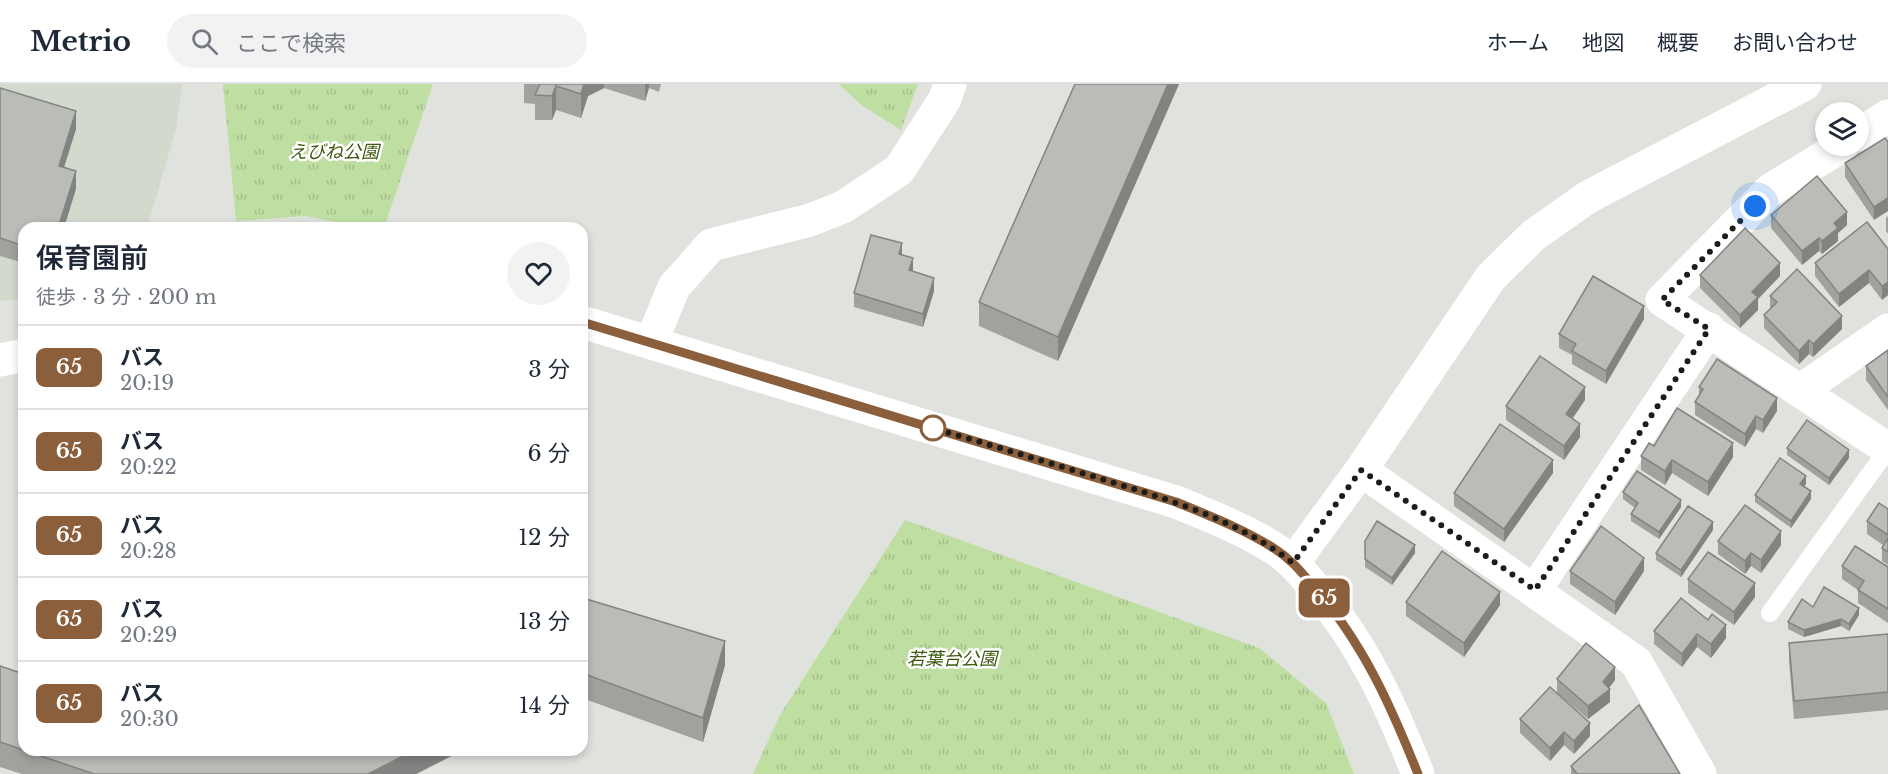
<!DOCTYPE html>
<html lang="ja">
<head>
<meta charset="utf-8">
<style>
	:root { --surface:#fff; --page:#f2f2f3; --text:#1f2937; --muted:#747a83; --line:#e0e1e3 }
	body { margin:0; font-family:"Libre Baskerville","Noto Sans JP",serif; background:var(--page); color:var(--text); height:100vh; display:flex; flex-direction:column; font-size:22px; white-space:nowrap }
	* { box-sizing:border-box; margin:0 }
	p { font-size:20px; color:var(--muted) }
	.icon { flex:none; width:33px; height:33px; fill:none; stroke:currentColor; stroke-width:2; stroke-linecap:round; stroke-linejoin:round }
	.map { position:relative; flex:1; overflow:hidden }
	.drawer { position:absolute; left:18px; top:138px; width:570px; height:534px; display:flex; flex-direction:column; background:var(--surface); border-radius:18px; box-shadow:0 3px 9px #0003 }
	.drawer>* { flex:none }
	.badge { padding:0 12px; border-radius:9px; font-size:21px; line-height:39px }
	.controls { position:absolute; left:1815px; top:18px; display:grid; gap:12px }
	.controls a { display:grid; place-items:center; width:54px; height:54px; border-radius:50%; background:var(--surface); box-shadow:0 3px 9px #0003; font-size:30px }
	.you { position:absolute; width:30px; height:30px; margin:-15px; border:4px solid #fff; border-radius:50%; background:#1a73e8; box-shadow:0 0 0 9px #1a73e833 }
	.map>.badge { position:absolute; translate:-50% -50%; box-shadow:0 0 0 3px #fff }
	.round { display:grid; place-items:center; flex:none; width:63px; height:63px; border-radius:32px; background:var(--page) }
	.head { display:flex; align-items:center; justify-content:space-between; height:102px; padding:0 18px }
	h1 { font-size:28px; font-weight:600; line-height:45px }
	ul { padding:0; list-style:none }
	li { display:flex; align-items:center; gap:18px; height:84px; padding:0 18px; border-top:2px solid var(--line) }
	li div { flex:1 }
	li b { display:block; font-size:22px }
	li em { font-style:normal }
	li .badge { min-width:66px; font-weight:700; text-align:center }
	header { display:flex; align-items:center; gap:36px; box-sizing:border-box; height:84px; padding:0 30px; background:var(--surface); border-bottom:2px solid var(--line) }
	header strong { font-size:28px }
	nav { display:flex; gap:33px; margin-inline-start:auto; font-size:21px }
	.search { width:420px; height:54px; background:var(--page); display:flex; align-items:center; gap:15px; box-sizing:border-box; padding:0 21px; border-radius:33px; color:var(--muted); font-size:22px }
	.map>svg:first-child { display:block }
</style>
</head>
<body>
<header>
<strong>Metrio</strong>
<div class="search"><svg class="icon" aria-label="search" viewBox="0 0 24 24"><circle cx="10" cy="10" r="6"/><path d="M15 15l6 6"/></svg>ここで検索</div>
<nav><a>ホーム</a><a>地図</a><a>概要</a><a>お問い合わせ</a></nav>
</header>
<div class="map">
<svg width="1888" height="690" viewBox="0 0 1888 690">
	<defs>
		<pattern id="park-tufts" width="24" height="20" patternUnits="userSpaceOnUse" patternTransform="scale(1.5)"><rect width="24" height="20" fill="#bfdea1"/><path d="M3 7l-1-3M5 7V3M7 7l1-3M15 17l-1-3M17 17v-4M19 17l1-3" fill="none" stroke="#a4be8a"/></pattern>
	</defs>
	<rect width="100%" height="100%" fill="#e0e2de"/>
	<polygon fill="#d3d9cd" points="0,0 182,0 176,45 147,144 24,144 24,214 0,217"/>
	<g fill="url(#park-tufts)">
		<polygon points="223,0 433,0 384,144 367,144 305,132 236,137"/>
		<polygon points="839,0 918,0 901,46 861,21"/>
		<polygon points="905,436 1259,564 1326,619 1354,690 753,690 780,631"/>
	</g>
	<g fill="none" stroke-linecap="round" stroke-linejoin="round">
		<polyline stroke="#fff" stroke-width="18" points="1770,529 1888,365"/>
		<g stroke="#fff" stroke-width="33">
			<polyline points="1858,51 1888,32"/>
			<polyline points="1842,62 1770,106 1662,216 1888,365"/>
			<polyline points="651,259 674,203 711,161 810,136 843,123 899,86 945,15 950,0"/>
			<polyline points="1801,306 1888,246"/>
			<polyline points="1361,386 1636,578 1700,690"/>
			<polyline points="1293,479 1361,386 1491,193 1534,151 1588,113 1805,0"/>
			<polyline points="1535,506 1709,245"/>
		</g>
		<g stroke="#fff" stroke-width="33">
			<path d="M582,238L1176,418C1210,432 1244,445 1275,465C1291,475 1302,489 1314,503C1363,559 1391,622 1418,690"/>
			<polyline points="0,276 24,271"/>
		</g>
	</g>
	<g fill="#a0a29e">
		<polygon points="524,0 661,0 659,8 649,4 645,17 604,4 588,12 581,34 556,26 552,36 535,36 535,20 524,19"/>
		<polygon points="1075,0 1179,0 1058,277 979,242 979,218"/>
		<polygon points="0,4 76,45 64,83 76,105 24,144 24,179 0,172"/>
		<polygon points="1885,54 1874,136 1845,93 1845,79"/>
		<polygon points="1771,131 1847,141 1838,149 1838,157 1822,170 1819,167 1802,181 1771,144"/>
		<polygon points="1888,132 1888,150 1886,147 1886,134"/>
		<polygon points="1888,165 1888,211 1882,216 1869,199 1839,223 1815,192 1815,179"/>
		<polygon points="902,171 913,187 934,207 923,243 854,223 854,209"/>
		<polygon points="1700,191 1780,192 1758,215 1758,226 1740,244 1700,204"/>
		<polygon points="1770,212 1842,245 1813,273 1809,270 1799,280 1764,244 1764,231 1770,225"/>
		<polygon points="1644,235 1606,300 1572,280 1572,271 1559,264 1559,250"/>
		<polygon points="1888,266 1888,326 1866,296 1866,282"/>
		<polygon points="1699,303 1777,327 1763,349 1756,345 1745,363 1695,331 1695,318 1699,311"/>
		<polygon points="1585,316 1572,335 1580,353 1564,376 1506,336 1506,322"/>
		<polygon points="1654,362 1733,373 1708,412 1672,389 1665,401 1641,386 1641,372"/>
		<polygon points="1787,364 1849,374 1829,401 1787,371"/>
		<polygon points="1553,389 1504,458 1454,422 1454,409"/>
		<polygon points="1806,400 1804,402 1811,415 1791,444 1755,418 1755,411"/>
		<polygon points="1623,408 1681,423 1659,455 1631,437 1631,430 1635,424 1623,415"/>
		<polygon points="1888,425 1888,481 1882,477 1882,464 1883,461 1867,450 1867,437"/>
		<polygon points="1713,446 1681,493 1656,476 1656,469"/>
		<polygon points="1365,457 1415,469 1392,501 1365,483"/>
		<polygon points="1718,457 1781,461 1761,489 1751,482 1745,490 1718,470"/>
		<polygon points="1842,482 1888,483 1888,539 1858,519 1858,506 1842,495"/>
		<polygon points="1570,487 1644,487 1615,531 1570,500"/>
		<polygon points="1688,495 1755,513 1734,541 1688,509"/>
		<polygon points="1681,514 1726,554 1711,574 1697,563 1682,583 1654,560 1654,547"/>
		<polygon points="582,516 725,581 703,658 582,614"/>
		<polygon points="1406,518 1500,521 1464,573 1406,532"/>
		<polygon points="1813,523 1859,531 1849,547 1841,542 1804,553 1788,545 1788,538"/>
		<polygon points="1888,550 1888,626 1794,635 1789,577 1789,559"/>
		<polygon points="0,582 263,667 463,666 416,690 22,690 0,683"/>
		<polygon points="1557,595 1615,596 1609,604 1610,618 1588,635 1557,609"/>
		<polygon points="1520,635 1590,652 1574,670 1564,661 1550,677 1520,649"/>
		<polygon points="1571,682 1680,690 1571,690"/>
	</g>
	<g fill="#828481">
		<polygon points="584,0 604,0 604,4 588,12 581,34 581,10"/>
		<polygon points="645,0 649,0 649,4 645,17"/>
		<polygon points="1168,0 1179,0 1058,277 1058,253"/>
		<polygon points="556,2 556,26 552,36 552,12"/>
		<polygon points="76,27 76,45 59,99 59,82"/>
		<polygon points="76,87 76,105 64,144 58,144"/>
		<polygon points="1888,114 1888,127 1874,136 1874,123"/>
		<polygon points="1847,128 1847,141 1838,149 1838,157 1822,170 1822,157 1834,139"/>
		<polygon points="1819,154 1819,167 1802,181 1802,167"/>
		<polygon points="902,159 902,173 899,170"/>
		<polygon points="913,174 913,187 909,186"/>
		<polygon points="1780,179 1780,192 1758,215 1758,226 1740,244 1740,231 1752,208"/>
		<polygon points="1869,186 1869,199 1839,223 1839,210"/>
		<polygon points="934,194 934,207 923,243 923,230"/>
		<polygon points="1888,198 1888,211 1882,216 1882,202"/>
		<polygon points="1644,222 1644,235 1606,300 1606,287"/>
		<polygon points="1842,232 1842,245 1813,273 1813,260"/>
		<polygon points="1809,256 1809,270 1799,280 1799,267"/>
		<polygon points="1585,303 1585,316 1566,344 1566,330"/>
		<polygon points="1777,314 1777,327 1763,349 1763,336"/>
		<polygon points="1756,332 1756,345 1745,363 1745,350"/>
		<polygon points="1580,340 1580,353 1564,376 1564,362"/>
		<polygon points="1733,359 1733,373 1708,412 1708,398"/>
		<polygon points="1849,366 1849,374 1829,401 1829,394"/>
		<polygon points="1553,376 1553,389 1504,458 1504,445"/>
		<polygon points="1672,376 1672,389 1665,401 1665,387"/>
		<polygon points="1806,392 1806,400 1800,407 1800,400"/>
		<polygon points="1811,407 1811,415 1791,444 1791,437"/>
		<polygon points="1681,416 1681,423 1659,455 1659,448"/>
		<polygon points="1713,438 1713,446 1681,493 1681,486"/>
		<polygon points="1781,447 1781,461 1761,489 1761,476"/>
		<polygon points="1415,461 1415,469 1392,501 1392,494"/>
		<polygon points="1751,469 1751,482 1745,490 1745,477"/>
		<polygon points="1644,474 1644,487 1615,531 1615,518"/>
		<polygon points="1755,499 1755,513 1734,541 1734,528"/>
		<polygon points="1500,508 1500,521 1464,573 1464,559"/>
		<polygon points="1859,524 1859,531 1849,547 1849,540"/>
		<polygon points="1841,535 1841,542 1804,553 1804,546"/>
		<polygon points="1726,541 1726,554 1711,574 1711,560"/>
		<polygon points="1697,550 1697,563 1682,583 1682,570"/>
		<polygon points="725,557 725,581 703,658 703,634"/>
		<polygon points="1615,583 1615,596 1605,609 1610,605 1610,618 1588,635 1588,622 1603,598"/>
		<polygon points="1590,639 1590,652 1574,670 1574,657"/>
		<polygon points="1564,648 1564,661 1550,677 1550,664"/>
		<polygon points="415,666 463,666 416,690 368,690"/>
	</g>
	<g fill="#babcb8" stroke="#828481" stroke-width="1.5">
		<polygon points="540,0 584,0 581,10 556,2 552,12 535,11"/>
		<polygon points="1075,0 1168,0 1058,253 979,218"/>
		<polygon points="0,4 76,27 59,82 76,87 58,144 24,144 24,162 0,154"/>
		<polygon points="1885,54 1888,58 1888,114 1874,123 1845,79"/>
		<polygon points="1817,92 1847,128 1834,139 1838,144 1822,157 1819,154 1802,167 1771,131"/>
		<polygon points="1867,138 1888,165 1888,198 1882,202 1869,186 1839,210 1815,179"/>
		<polygon points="351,140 351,144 318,144 318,142"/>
		<polygon points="1745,144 1780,179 1752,208 1758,213 1740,231 1700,191"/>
		<polygon points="871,151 902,159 899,170 913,174 909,186 934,194 923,230 854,209"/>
		<polygon points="1797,185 1842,232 1813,260 1809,256 1799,267 1764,231 1777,218 1770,212"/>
		<polygon points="1593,192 1644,222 1606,287 1572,267 1576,260 1559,250"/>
		<polygon points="1888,266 1888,313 1866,282"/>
		<polygon points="1540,272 1585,303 1566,330 1580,340 1564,362 1506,322"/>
		<polygon points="1717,275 1777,314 1763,336 1756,332 1745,350 1695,318 1703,305 1699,303"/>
		<polygon points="1677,324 1733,359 1708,398 1672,376 1665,387 1641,372 1649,359 1654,362"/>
		<polygon points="1807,336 1849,366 1829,394 1787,364"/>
		<polygon points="1500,340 1553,376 1504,445 1454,409"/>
		<polygon points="1780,374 1806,392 1800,400 1811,407 1791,437 1755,411"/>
		<polygon points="1637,387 1681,416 1659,448 1631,430 1638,419 1623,408"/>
		<polygon points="1879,419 1888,425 1888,451 1867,437"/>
		<polygon points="1745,421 1781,447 1761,476 1751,469 1745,477 1718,457"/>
		<polygon points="1688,422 1713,438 1681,486 1656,469"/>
		<polygon points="1377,437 1415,461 1392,494 1365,475 1365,457"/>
		<polygon points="1601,442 1644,474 1615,518 1570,487"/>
		<polygon points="1888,454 1888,468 1882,464"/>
		<polygon points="1855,462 1888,483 1888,525 1858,506 1864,497 1842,482"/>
		<polygon points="1442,467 1500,508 1464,559 1406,518"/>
		<polygon points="1708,468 1755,499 1734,528 1688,495"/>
		<polygon points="1824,503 1859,524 1849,540 1841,535 1804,546 1788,538 1802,515 1813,523"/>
		<polygon points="583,514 725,557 703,634 582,589"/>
		<polygon points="1681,514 1708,536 1712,530 1726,541 1711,560 1697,550 1682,570 1654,547"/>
		<polygon points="1888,550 1888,608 1794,617 1789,559"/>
		<polygon points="1586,559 1615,583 1603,598 1610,605 1588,622 1557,595"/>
		<polygon points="0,582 24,590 24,666 415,666 368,690 94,690 0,658"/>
		<polygon points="1550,603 1590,639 1574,657 1564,648 1550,664 1520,635"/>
		<polygon points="1639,621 1680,690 1577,690 1571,682"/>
	</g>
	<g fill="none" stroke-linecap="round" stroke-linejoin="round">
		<g stroke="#fff" stroke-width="14">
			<path id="line" d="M582,238L1176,418C1210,432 1244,445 1275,465C1291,475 1302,489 1314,503C1363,559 1391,622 1418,690"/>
		</g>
		<use href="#line" stroke="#8b5e3c" stroke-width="9"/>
		<path stroke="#1c1d1b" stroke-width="6" stroke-dasharray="0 10.8" d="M933,344L925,342C981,358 1036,375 1092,392C1162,414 1234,433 1293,479L1361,386L1535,506L1709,245L1662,216L1755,122"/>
	</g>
	<circle fill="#fff" stroke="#8b5e3c" stroke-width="3" cx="933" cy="344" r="12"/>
	<g text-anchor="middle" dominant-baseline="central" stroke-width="5" stroke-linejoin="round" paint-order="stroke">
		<g font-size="18" font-style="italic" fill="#3c5a10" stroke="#fff">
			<text x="334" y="68">えびね公園</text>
			<text x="952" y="575">若葉台公園</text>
		</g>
	</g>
</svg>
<div class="controls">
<a><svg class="icon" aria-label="layers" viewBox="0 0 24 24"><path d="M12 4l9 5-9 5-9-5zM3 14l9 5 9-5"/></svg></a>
</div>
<div class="you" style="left:1755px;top:122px"></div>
<b class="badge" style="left:1324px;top:514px;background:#8b5e3c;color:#fff">65</b>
<section class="drawer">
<div class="head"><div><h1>保育園前</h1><p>徒歩 · 3 分 · 200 m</p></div><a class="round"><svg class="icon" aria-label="heart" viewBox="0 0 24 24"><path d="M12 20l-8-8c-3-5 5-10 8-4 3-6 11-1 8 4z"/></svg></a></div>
<ul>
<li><span class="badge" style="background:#8b5e3c;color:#fff">65</span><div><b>バス</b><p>20:19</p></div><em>3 分</em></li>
<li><span class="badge" style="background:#8b5e3c;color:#fff">65</span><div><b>バス</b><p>20:22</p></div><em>6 分</em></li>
<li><span class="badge" style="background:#8b5e3c;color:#fff">65</span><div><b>バス</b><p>20:28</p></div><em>12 分</em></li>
<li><span class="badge" style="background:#8b5e3c;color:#fff">65</span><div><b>バス</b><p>20:29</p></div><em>13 分</em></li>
<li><span class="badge" style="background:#8b5e3c;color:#fff">65</span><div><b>バス</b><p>20:30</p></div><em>14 分</em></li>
</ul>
</section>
</div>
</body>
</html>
